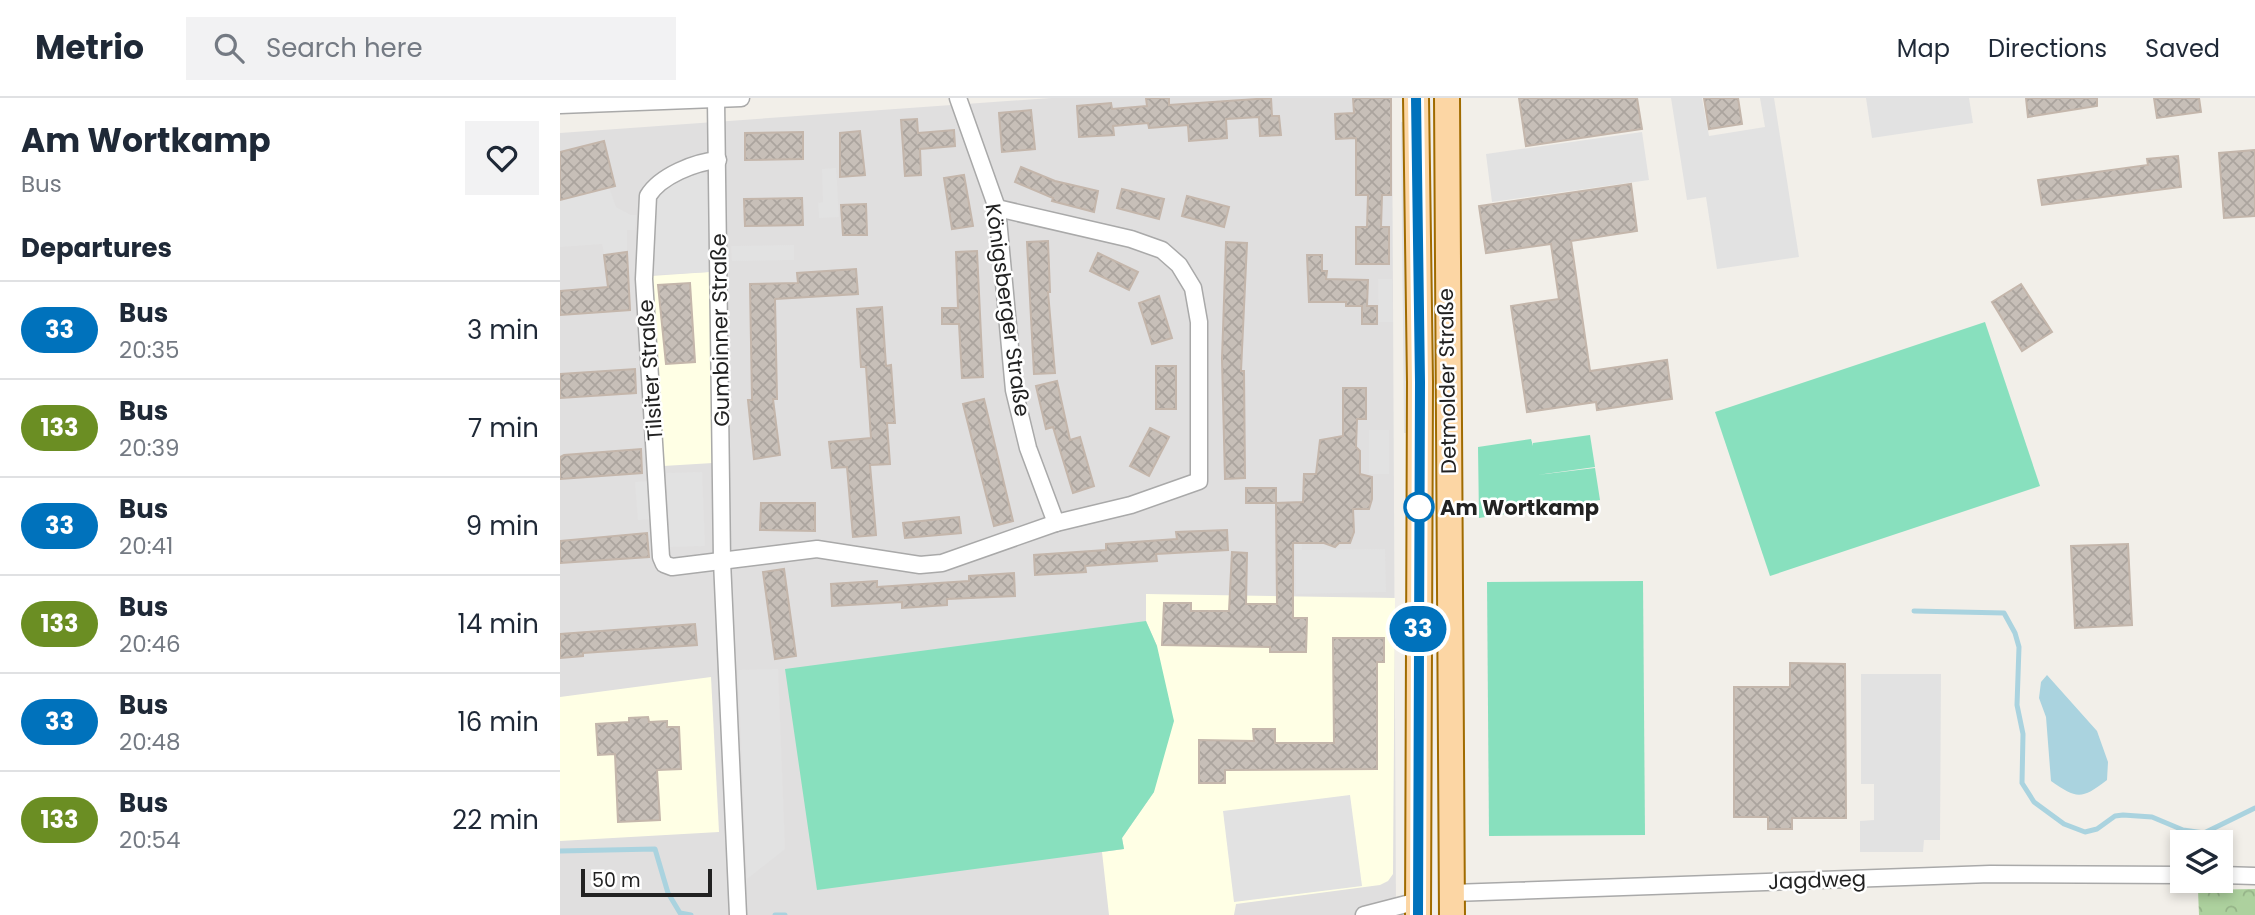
<!DOCTYPE html>
<html lang="en">
<head>
<meta charset="utf-8">
<style>
	:root { --surface:#fff; --page:#f2f2f3; --text:#1f2937; --muted:#747a83; --line:#e0e1e3 }
	body { margin:0; font-family:Poppins,sans-serif; background:var(--page); color:var(--text); height:100vh; display:flex; flex-direction:column; font-size:26px; white-space:nowrap }
	* { box-sizing:border-box; margin:0 }
	p { font-size:23px; color:var(--muted) }
	.icon { flex:none; width:38px; height:38px; fill:none; stroke:currentColor; stroke-width:2; stroke-linecap:round; stroke-linejoin:round }
	.map { position:relative; flex:1; overflow:hidden }
	.side { display:flex; flex-direction:column; background:var(--surface); width:560px }
	.side>* { flex:none }
	.badge { padding:0 14px; border-radius:23px; font-size:24px; line-height:46px }
	.controls { position:absolute; left:1610px; top:732px; display:grid; gap:14px }
	.controls a { display:grid; place-items:center; width:63px; height:63px; border-radius:0px; background:var(--surface); box-shadow:0 4px 10px #0003; font-size:35px }
	.scale { position:absolute; left:21px; bottom:18px; width:131px; box-sizing:border-box; padding-left:7px; border:4px solid #222; border-top:0; font-size:19px; line-height:24px; white-space:nowrap; color:#222; -webkit-text-stroke:5px #fff; paint-order:stroke }
	.map>.badge { position:absolute; translate:-50% -50%; box-shadow:0 0 0 4px #fff }
	h2 { padding:0 21px; font-size:26px; line-height:63px }
	.round { display:grid; place-items:center; flex:none; width:74px; height:74px; border-radius:0px; background:var(--page) }
	.headline { display:flex; align-items:center; justify-content:space-between; height:119px; padding:0 21px }
	h1 { font-size:33px; font-weight:700; line-height:52px }
	ul { padding:0; list-style:none }
	li { display:flex; align-items:center; gap:21px; height:98px; padding:0 21px; border-top:2px solid var(--line) }
	li div { flex:1 }
	li b { display:block; font-size:26px }
	li em { font-style:normal }
	li .badge { min-width:77px; font-weight:700; text-align:center }
	header { display:flex; align-items:center; gap:42px; box-sizing:border-box; height:98px; padding:0 35px; background:var(--surface); border-bottom:2px solid var(--line) }
	header strong { font-size:33px }
	nav { display:flex; gap:38px; margin-inline-start:auto; font-size:24px }
	.search { width:490px; height:63px; background:var(--page); display:flex; align-items:center; gap:18px; box-sizing:border-box; padding:0 24px; border-radius:0px; color:var(--muted); font-size:26px }
	main { display:flex; flex:1; min-height:0 }
	.map>svg:first-child { display:block }
</style>
</head>
<body>
<header>
<strong>Metrio</strong>
<div class="search"><svg class="icon" aria-label="search" viewBox="0 0 24 24"><circle cx="10" cy="10" r="6"/><path d="M15 15l6 6"/></svg>Search here</div>
<nav><a>Map</a><a>Directions</a><a>Saved</a></nav>
</header>
<main>
<section class="side">
<div class="headline"><div><h1>Am Wortkamp</h1><p>Bus</p></div><a class="round"><svg class="icon" aria-label="heart" viewBox="0 0 24 24"><path d="M12 20l-8-8c-3-5 5-10 8-4 3-6 11-1 8 4z"/></svg></a></div>
<h2>Departures</h2>
<ul>
<li><span class="badge" style="background:#0072bc;color:#fff">33</span><div><b>Bus</b><p>20:35</p></div><em>3 min</em></li>
<li><span class="badge" style="background:#6b8e23;color:#fff">133</span><div><b>Bus</b><p>20:39</p></div><em>7 min</em></li>
<li><span class="badge" style="background:#0072bc;color:#fff">33</span><div><b>Bus</b><p>20:41</p></div><em>9 min</em></li>
<li><span class="badge" style="background:#6b8e23;color:#fff">133</span><div><b>Bus</b><p>20:46</p></div><em>14 min</em></li>
<li><span class="badge" style="background:#0072bc;color:#fff">33</span><div><b>Bus</b><p>20:48</p></div><em>16 min</em></li>
<li><span class="badge" style="background:#6b8e23;color:#fff">133</span><div><b>Bus</b><p>20:54</p></div><em>22 min</em></li>
</ul>
</section>
<div class="map">
<svg width="1695" height="817" viewBox="0 0 1695 817">
	<defs>
		<pattern id="forest-crowns" width="20" height="18" patternUnits="userSpaceOnUse" patternTransform="scale(1.75)"><rect width="20" height="18" fill="#add19e"/><path d="M2 6a3 3 0 1 1 6 0M12 15a3 3 0 1 1 6 0" fill="none" stroke="#95b388"/></pattern>
		<pattern id="building-cross-hatch" width="8" height="8" patternUnits="userSpaceOnUse" patternTransform="scale(1.75)"><rect width="8" height="8" fill="#c7bfb8"/><path d="M0 0l8 8M0 8l8-8" fill="none" stroke="#aba49e"/></pattern>
	</defs>
	<rect width="100%" height="100%" fill="#f2efe9"/>
	<polygon fill="#e0dfdf" points="491,0 832,0 836,817 0,817 0,35"/>
	<g fill="#ffffe5">
		<polygon points="149,174 153,365 103,368 91,178"/>
		<polygon points="586,496 835,500 833,776 828,783 820,787 676,806 674,817 549,817 542,754 564,751 562,740 594,694 597,548 586,523"/>
		<polygon points="151,579 159,734 0,743 0,599"/>
	</g>
	<polygon fill="url(#forest-crowns)" points="1695,791 1695,817 1639,817 1638,792"/>
	<g fill="#88e0be">
		<polygon points="1425,224 1480,388 1210,478 1155,314"/>
		<polygon points="1030,337 1035,369 977,377 1035,370 1040,402 919,420 918,349 971,341 973,348 973,345"/>
		<polygon points="1083,483 1085,737 929,738 927,484"/>
		<polygon points="586,523 597,548 614,623 594,694 562,740 564,751 257,792 225,571"/>
	</g>
	<g fill="#e2e2e2">
		<polygon points="1111,0 1142,0 1149,38 1205,29 1200,0 1214,0 1239,159 1157,171 1146,99 1127,102"/>
		<polygon points="1306,0 1409,0 1413,25 1312,40"/>
		<polygon points="841,24 847,24 852,335 844,335"/>
		<polygon points="1082,34 1089,82 932,104 926,56"/>
		<polygon points="276,70 279,119 259,120 258,105 263,104 262,71"/>
		<polygon points="139,72 148,77 149,174 91,177 95,101 105,88"/>
		<polygon points="49,89 56,109 71,117 77,117 75,132 67,132 67,154 44,157 42,146 0,149 0,102"/>
		<polygon points="234,147 234,162 172,163 171,148"/>
		<polygon points="818,181 832,181 833,224 819,224"/>
		<rect x="809" y="332" width="20" height="44"/>
		<polygon points="142,374 145,448 110,449 106,375"/>
		<polygon points="89,383 92,421 78,422 75,384"/>
		<polygon points="734,404 741,404 742,452 825,451 826,494 736,496"/>
		<polygon points="218,571 225,751 187,781 178,572"/>
		<polygon points="1301,576 1381,576 1380,742 1364,742 1363,754 1300,754 1300,723 1314,722 1314,686 1301,686"/>
		<polygon points="790,697 802,788 674,804 663,713"/>
	</g>
	<path fill="#aad3df" d="M1487,577L1537,633L1548,664L1547,682C1521,702 1517,701 1491,683L1486,619L1479,600L1481,584Z"/>
	<g fill="none" stroke-linecap="round" stroke-linejoin="round">
		<g stroke="#aad3df" stroke-width="5">
			<polyline points="1354,513 1444,515 1455,535 1459,549 1457,607 1463,636 1462,685 1474,704 1504,726 1525,734 1537,731 1555,718 1563,717 1592,719 1623,732 1644,735 1695,710"/>
			<polyline points="0,753 95,751 108,795 120,815 131,817"/>
			<polyline points="215,817 225,817"/>
		</g>
	</g>
	<g fill="url(#building-cross-hatch)" stroke="#c4b6ab" stroke-width="2">
		<polygon points="586,0 609,0 609,7 711,0 712,18 719,18 721,37 700,38 699,19 666,21 667,40 629,43 628,27 589,30 588,25 553,28 554,37 519,39 517,8 551,5 552,11 587,8"/>
		<polygon points="793,0 831,0 831,97 822,97 821,129 829,129 829,166 796,166 796,129 807,129 808,97 796,97 796,40 776,41 775,16 794,15"/>
		<polygon points="959,0 1077,0 1082,31 966,48"/>
		<polygon points="1144,0 1178,0 1182,26 1149,31"/>
		<polygon points="1466,0 1537,0 1537,8 1468,19"/>
		<polygon points="1594,0 1639,0 1641,14 1597,20"/>
		<polygon points="471,12 475,51 442,54 439,15"/>
		<polygon points="357,21 358,35 394,32 395,48 360,51 361,77 345,78 341,22"/>
		<polygon points="300,33 305,77 280,79 280,35"/>
		<polygon points="243,34 243,61 185,62 185,35"/>
		<polygon points="44,43 55,88 0,102 0,54"/>
		<polygon points="1695,52 1695,118 1664,120 1659,55"/>
		<polygon points="1618,58 1621,89 1482,107 1478,82 1588,67 1587,61"/>
		<polygon points="461,69 495,83 538,93 534,114 492,103 493,100 455,84"/>
		<polygon points="404,77 413,128 392,131 384,80"/>
		<polygon points="1071,86 1077,133 1011,143 1030,273 1107,262 1112,301 1037,312 1036,304 967,314 951,208 999,201 991,146 926,155 919,108"/>
		<polygon points="562,91 604,101 599,121 557,110"/>
		<polygon points="627,98 669,109 664,129 622,118"/>
		<polygon points="242,100 243,127 185,128 184,101"/>
		<polygon points="306,106 307,137 283,137 281,107"/>
		<polygon points="488,143 490,194 488,194 495,275 474,276 467,144"/>
		<polygon points="666,144 687,145 681,273 684,273 685,380 665,381 662,261"/>
		<polygon points="417,153 423,279 402,280 399,226 382,226 382,210 398,210 396,154"/>
		<polygon points="67,154 70,212 0,217 0,193 48,189 44,157"/>
		<polygon points="538,155 578,174 569,192 530,173"/>
		<polygon points="747,157 762,157 762,173 767,173 766,181 808,182 807,208 817,208 817,226 802,226 802,208 786,208 786,204 749,204"/>
		<polygon points="296,171 298,196 215,201 217,301 213,301 220,357 194,361 188,302 192,302 190,186 238,185 237,175"/>
		<polygon points="130,185 135,264 106,266 98,187"/>
		<polygon points="1461,186 1492,234 1462,253 1432,204"/>
		<polygon points="599,198 612,240 592,246 579,205"/>
		<polygon points="322,209 326,268 331,267 335,325 327,325 330,366 310,367 316,437 293,439 287,369 272,370 269,344 311,340 306,269 301,269 297,211"/>
		<rect x="596" y="268" width="20" height="43"/>
		<polygon points="75,271 76,295 0,300 0,276"/>
		<polygon points="497,283 510,342 520,339 534,388 513,395 493,329 486,331 476,288"/>
		<polygon points="783,290 806,290 806,321 797,321 796,349 800,353 800,376 812,379 812,401 809,411 793,411 794,434 790,445 779,445 775,449 764,445 733,445 733,520 747,520 746,554 710,554 710,549 602,547 604,505 631,505 631,513 669,513 672,454 687,455 686,506 717,506 716,405 743,404 744,376 756,376 760,342 783,338"/>
		<polygon points="424,301 453,423 434,428 403,306"/>
		<polygon points="590,330 609,339 589,378 570,368"/>
		<polygon points="81,351 82,375 0,381 0,359 4,357"/>
		<rect x="686" y="390" width="30" height="15"/>
		<polygon points="201,405 255,405 255,433 200,432"/>
		<polygon points="399,419 401,435 345,440 343,425"/>
		<polygon points="667,432 668,452 596,456 597,463 525,468 526,474 475,477 474,457 546,452 546,446 617,441 616,434"/>
		<polygon points="87,435 89,459 0,465 0,443"/>
		<polygon points="1568,446 1572,527 1515,530 1511,448"/>
		<polygon points="224,471 236,558 215,561 203,474"/>
		<polygon points="454,475 455,498 387,501 387,507 342,510 342,504 272,508 271,486 317,483 317,489 409,483 409,478"/>
		<polygon points="135,526 137,547 23,555 23,558 0,560 0,536"/>
		<polygon points="773,540 824,540 824,564 817,564 817,671 665,672 665,685 639,685 639,642 694,643 693,631 715,631 715,645 774,645"/>
		<polygon points="1230,565 1285,566 1286,720 1232,720 1232,731 1208,731 1208,719 1174,719 1174,589 1230,589"/>
		<polygon points="88,619 89,624 107,623 107,629 119,629 121,671 97,672 100,722 58,724 55,656 38,657 36,626 69,624 69,620"/>
	</g>
	<g fill="none" stroke-linecap="round" stroke-linejoin="round">
		<g stroke="#a9a9a9" stroke-width="19">
			<g id="minor">
				<polyline points="398,0 437,110 454,292 468,350 496,425"/>
				<polyline points="156,2 162,463 178,817"/>
				<polyline points="0,7 181,0"/>
				<path d="M158,62C135,64 100,78 88,98L84,181L101,459L104,466L112,469L257,451L360,467L382,465L496,425L571,407L639,383V224L633,190L619,167L602,152L571,141L437,110"/>
				<polyline points="1661,777 1695,778"/>
				<polyline points="892,795 1430,776 1622,777"/>
				<polyline points="804,817 858,803"/>
			</g>
		</g>
		<g stroke="#a06b00" stroke-width="28">
			<g id="primary">
				<polyline points="856,0 860,284 858,817"/>
				<polyline points="887,0 892,817"/>
			</g>
		</g>
		<use href="#minor" stroke="#fff" stroke-width="16"/>
		<use href="#primary" stroke="#fcd6a4" stroke-width="24"/>
	</g>
	<g fill="none" stroke-linecap="round" stroke-linejoin="round">
		<g stroke="#fff" stroke-width="16">
			<polyline id="line" points="856,0 860,284 858,817"/>
		</g>
		<use href="#line" stroke="#0072bc" stroke-width="10"/>
	</g>
	<circle fill="#fff" stroke="#0072bc" stroke-width="3.5" cx="859" cy="409" r="14"/>
	<g text-anchor="middle" dominant-baseline="central" stroke-width="5" stroke-linejoin="round" paint-order="stroke">
		<g font-size="21" fill="#222" stroke="#fff">
			<text transform="translate(448 212) rotate(82)">Königsberger Straße</text>
			<text transform="translate(160 232) rotate(-91)">Gumbinner Straße</text>
			<text transform="translate(90 272) rotate(-94)">Tilsiter Straße</text>
			<text transform="translate(887 283) rotate(-91)">Detmolder Straße</text>
			<text transform="translate(1257 782) rotate(-2)">Jagdweg</text>
		</g>
		<g font-size="21" font-weight="bold" fill="#222" stroke="#fff" text-anchor="start">
			<text x="880" y="409">Am Wortkamp</text>
		</g>
	</g>
</svg>
<div class="controls">
<a><svg class="icon" aria-label="layers" viewBox="0 0 24 24"><path d="M12 4l9 5-9 5-9-5zM3 14l9 5 9-5"/></svg></a>
</div>
<div class="scale">50 m</div>
<b class="badge" style="left:858px;top:531px;background:#0072bc;color:#fff">33</b>
</div>
</main>
</body>
</html>
